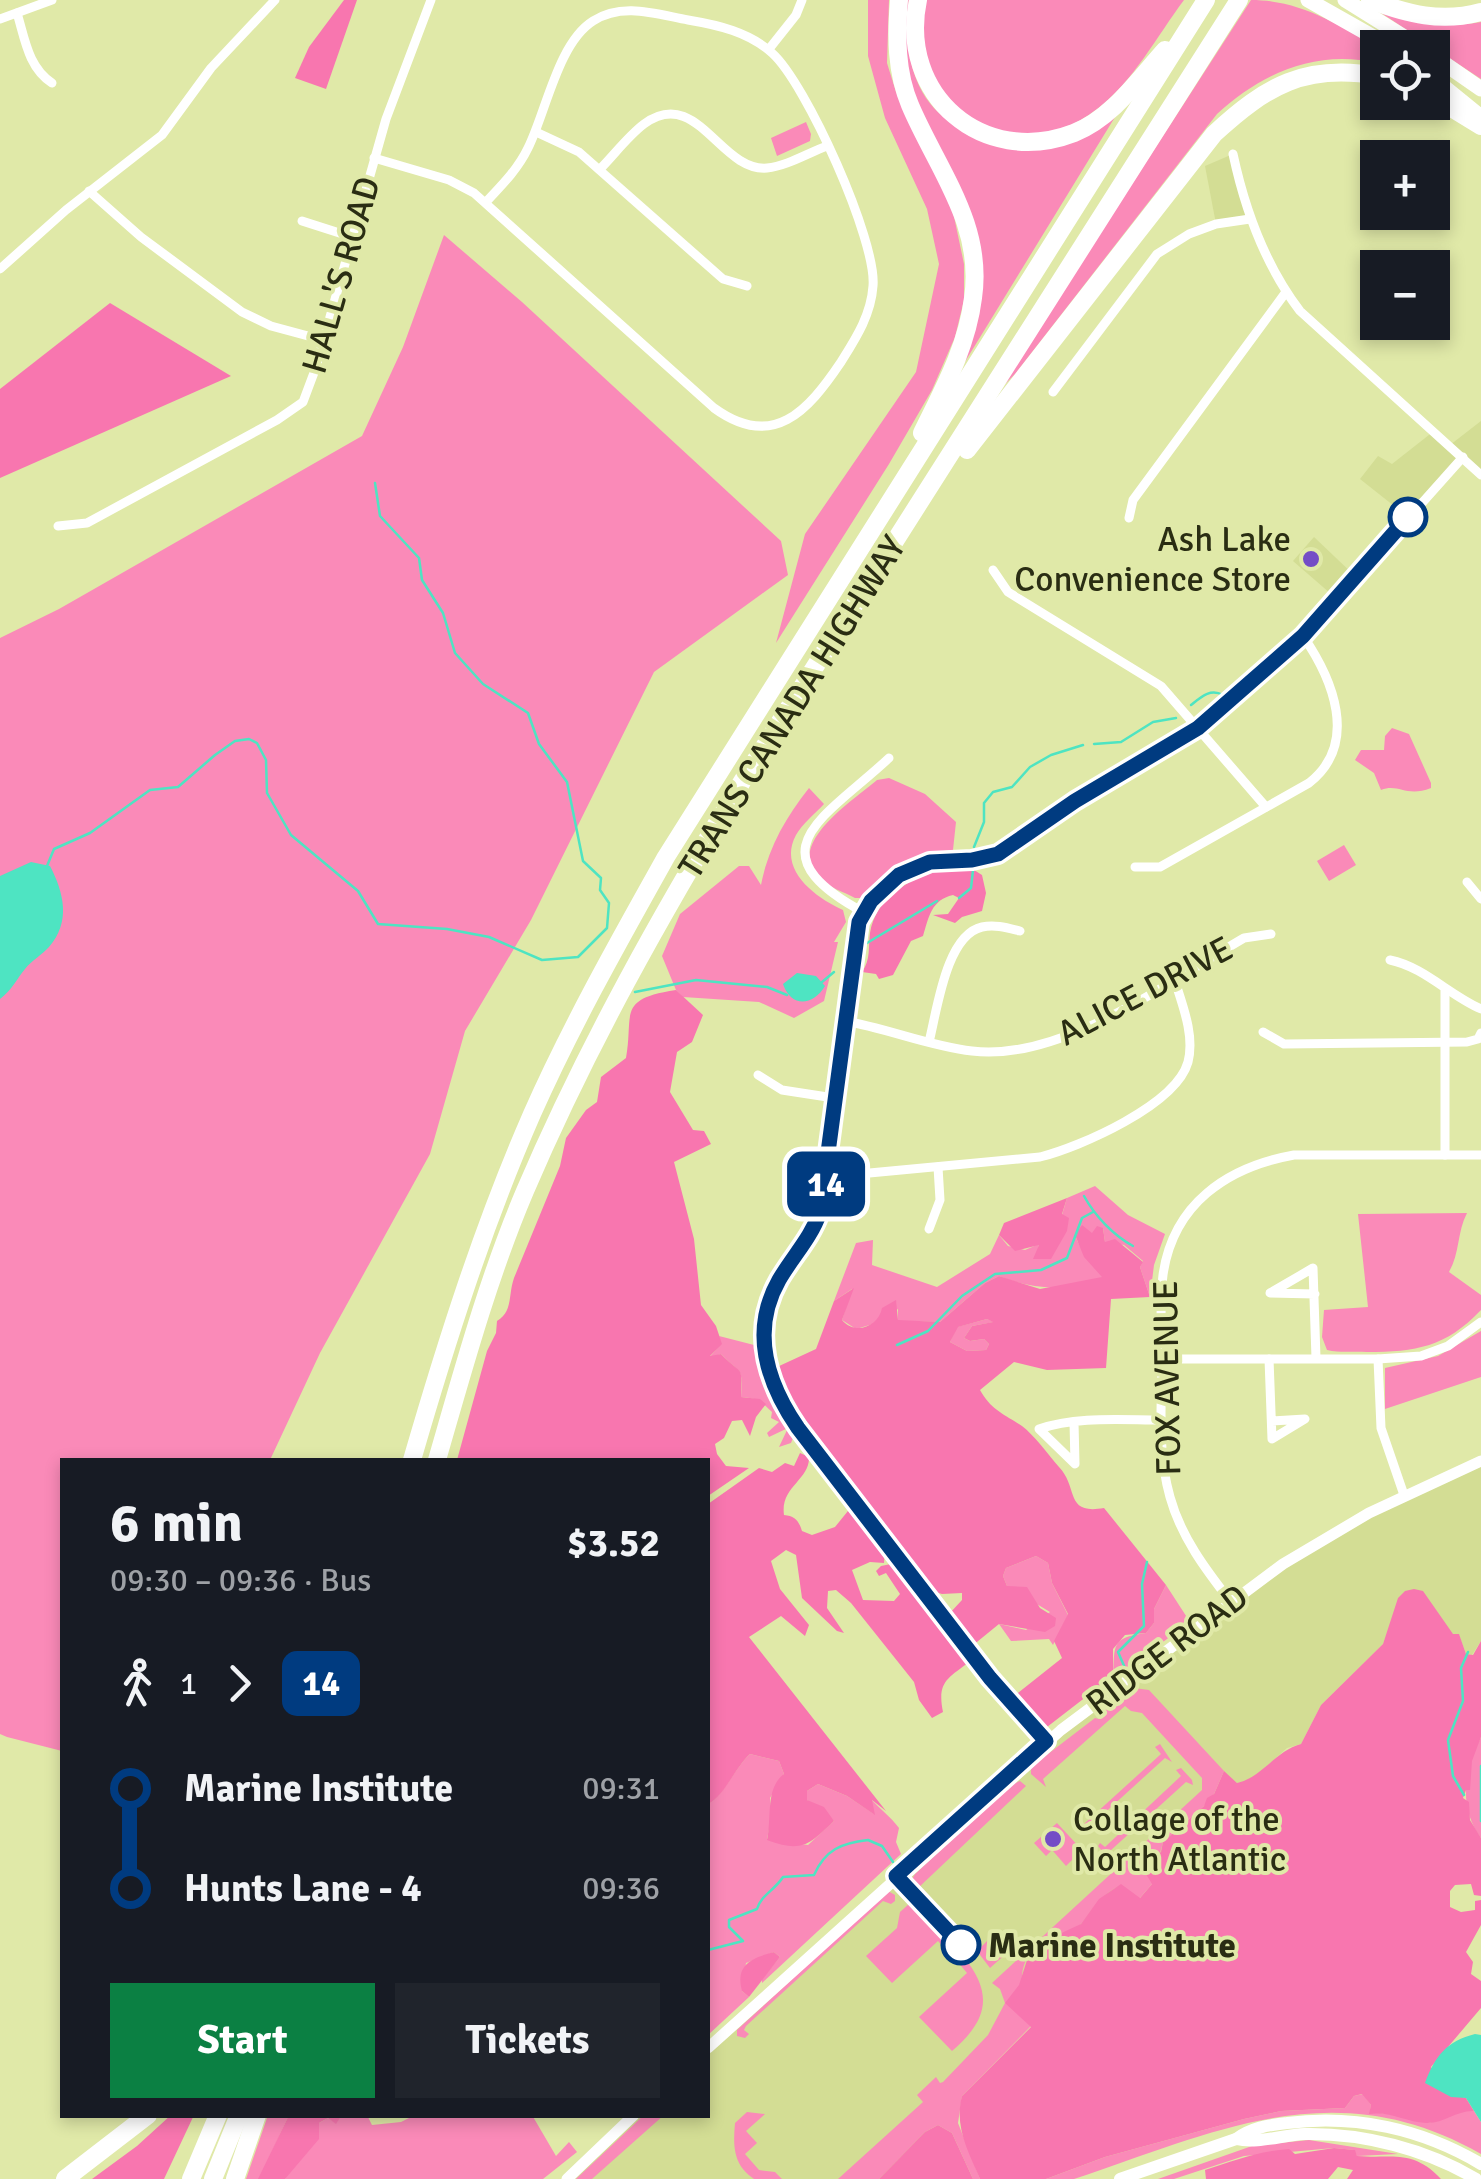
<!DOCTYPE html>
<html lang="en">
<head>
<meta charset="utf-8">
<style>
	:root { --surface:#171b24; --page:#20242c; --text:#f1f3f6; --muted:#9ea1a6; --accent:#0b8043 }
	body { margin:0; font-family:Signika,sans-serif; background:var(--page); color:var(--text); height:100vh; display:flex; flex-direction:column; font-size:38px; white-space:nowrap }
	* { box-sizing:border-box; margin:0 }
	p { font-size:32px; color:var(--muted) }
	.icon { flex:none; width:55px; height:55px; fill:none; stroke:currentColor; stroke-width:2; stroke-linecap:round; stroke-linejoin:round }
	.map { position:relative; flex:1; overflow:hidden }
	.drawer { position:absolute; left:60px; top:1458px; width:650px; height:660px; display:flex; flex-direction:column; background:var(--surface); border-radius:0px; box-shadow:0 5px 15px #0003 }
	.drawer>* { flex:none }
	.badge { padding:0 20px; border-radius:15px; font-size:35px; line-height:65px }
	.fabs { position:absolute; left:1360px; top:30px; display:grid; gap:20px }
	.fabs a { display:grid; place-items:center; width:90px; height:90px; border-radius:0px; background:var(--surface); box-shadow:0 5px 15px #0003; font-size:50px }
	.map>.badge { position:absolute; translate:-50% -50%; box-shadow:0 0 0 5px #fff }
	.legs { display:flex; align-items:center; gap:15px; height:110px; padding:0 50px; font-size:32px }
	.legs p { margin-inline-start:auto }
	.headline { display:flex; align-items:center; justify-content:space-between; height:170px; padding:0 50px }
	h1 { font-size:55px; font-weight:800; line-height:75px }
	.button { display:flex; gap:20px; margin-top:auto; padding:20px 50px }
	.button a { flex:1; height:115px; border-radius:0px; background:var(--accent); color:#fff; font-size:40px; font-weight:800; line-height:115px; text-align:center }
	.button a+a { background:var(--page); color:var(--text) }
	ul { padding:0 50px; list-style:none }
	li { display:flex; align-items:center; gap:35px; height:100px; font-size:38px }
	li i { display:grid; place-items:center; width:15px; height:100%; margin:0 12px; background:currentColor }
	li i::after { content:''; width:25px; height:25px; margin:-12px; border:8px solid; border-radius:50%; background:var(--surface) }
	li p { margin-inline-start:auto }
	li:first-child i { background:linear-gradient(#0000 50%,currentColor 0) }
	li:last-child i { background:linear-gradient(currentColor 50%,#0000 0) }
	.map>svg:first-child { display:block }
</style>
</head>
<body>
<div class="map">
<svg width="1481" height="2179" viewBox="0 0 1481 2179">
	<rect width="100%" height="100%" fill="#e0e9a8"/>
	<g fill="#d3dd94">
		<polygon points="1233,154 1250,219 1216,224 1205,166"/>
		<polygon points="1481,421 1481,475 1464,458 1408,517 1360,479 1378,456 1392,464 1434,431 1450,445"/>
		<polygon points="1314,537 1356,577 1338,600 1293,561"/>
		<polygon points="1481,1461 1481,1641 1472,1655 1466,1654 1459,1635 1391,1622 1383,1644 1321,1705 1301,1744 1287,1748 1252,1780 1237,1783 1224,1772 1031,2026 879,2179 567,2179 634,2115 708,2115 708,2048 1028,1757 1327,1537"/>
	</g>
	<g fill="#fa8ab8">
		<polygon points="868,0 889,0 887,63 896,92 952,207 964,264 964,300 955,337 932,390 889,464 776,643 805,534 916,372 939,264 927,209 885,118 868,56"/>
		<path d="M902,0H909C903,41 910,97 950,121C970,132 996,138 1017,146L1123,104L963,365L979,269L909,92Z"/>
		<path d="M922,0H1184C1157,36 1133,82 1097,109C1033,159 947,131 924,54C919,38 922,17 922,0Z"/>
		<path d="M1251,0C1298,0 1337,23 1378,48L1377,63C1316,49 1262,73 1217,114L1015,374L998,391Z"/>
		<path d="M1363,1C1403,20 1437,30 1481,22V79Z"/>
		<polygon points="806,122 811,134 810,141 777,156 771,138"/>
		<polygon points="444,235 522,302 781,541 788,575 654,672 531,920 465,1031 430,1154 320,1353 270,1460 62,1460 62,1751 7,1737 0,1734 0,638 59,609 362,436 403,347"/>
		<path d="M1392,728L1409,734L1431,783V788C1406,798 1399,783 1381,790L1374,773L1355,760L1361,750H1384L1385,736Z"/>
		<path d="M889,778L925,794L956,822L953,850C913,853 889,871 861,898H855C844,892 828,887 819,878C784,844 854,800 877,780Z"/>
		<path d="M809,788L824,804C816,813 802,824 796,835C777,870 816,898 843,910L846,922L834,942H838L824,1001L794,1018L759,1002L683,997L676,990L662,956L680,914L739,866H749L761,885C768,848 786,817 809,788Z"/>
		<polygon points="1344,845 1356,865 1329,881 1317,861"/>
		<path d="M1095,1186L1128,1215L1165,1234L1154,1265L1150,1297L1140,1267L1143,1261L1124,1245L1105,1242L1103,1228L1093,1233L1075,1235C1081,1253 1094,1263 1103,1277C1070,1292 1032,1290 999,1276L985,1283L940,1322L898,1321V1309L873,1324L856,1329L842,1320L852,1289L834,1301L856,1243L873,1240L872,1265L937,1287L990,1254L999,1235L1008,1246L1025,1250L1039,1244L1038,1251L1062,1215L1067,1198Z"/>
		<path d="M1467,1213C1457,1232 1460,1253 1449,1272L1481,1295V1310C1446,1347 1416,1352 1367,1352C1353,1351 1340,1353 1327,1350L1322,1337L1324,1310L1368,1307L1358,1214Z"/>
		<polygon points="987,1319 994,1322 972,1326 964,1338 970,1341 984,1339 989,1344 986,1350 967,1351 950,1342 957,1327"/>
		<polygon points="1481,1331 1481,1377 1385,1409 1385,1368 1438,1356"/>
		<path d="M719,1336L754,1345L762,1383L795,1433L791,1443L779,1447L788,1428L769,1437L767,1433L779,1422L771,1418L772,1412C759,1400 761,1399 741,1397C743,1365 741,1375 721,1354L709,1358L721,1344Z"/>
		<polygon points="1036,1556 1048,1563 1052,1583 1068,1615 1053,1645 1049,1639 1011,1641 999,1624 1026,1630 1050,1612 1007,1586 1003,1576 1006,1568"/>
		<path d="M1166,1585L1190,1622L1090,1696L1113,1676C1115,1644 1111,1638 1146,1633L1154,1623V1609Z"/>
		<path d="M1134,1688L1149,1690L1224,1771L1214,1794L1204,1806L1163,1842L1152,1884L1139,1899L1121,1885C1102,1894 1094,1907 1082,1923C1075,1931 1062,1932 1053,1936C1010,1956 1021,1991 1031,2026L962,2096L958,2123L980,2179H973L952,2133L938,2125L925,2132L879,2179H838L923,2102L917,2095L936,2077L940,2083L943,2082L988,2035L1005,2003L1000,1989L992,1983L1202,1790V1778L1142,1713L1131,1711L1125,1706L1043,1779L1046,1787L1031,1774V1767L1095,1718L1099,1719L1101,1713Z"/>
		<path d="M1481,1737V1838C1458,1807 1464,1771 1481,1737Z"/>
		<polygon points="1160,1744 1172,1762 1165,1758 1088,1828 1091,1832 1086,1834 1077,1821 1084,1824 1161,1754 1155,1747"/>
		<path d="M750,1754L779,1761L784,1774L770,1798L771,1819L767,1839L808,1845L834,1821L807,1800V1791L818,1784L847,1796L874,1814L870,1798C880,1809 890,1816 899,1828L896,1842L901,1854L762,1983V1979L780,1957L774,1952L746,1963L742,1991L749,1997L708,2035V1804C722,1798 735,1768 750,1754Z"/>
		<polygon points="1181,1768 1192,1780 1193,1785 1186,1782 1110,1851 1112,1855 1107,1857 1098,1846 1100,1843 1105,1847 1181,1776 1176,1770"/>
		<polygon points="1020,1781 1026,1786 917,1889 911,1881 915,1874 1011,1785"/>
		<polygon points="1057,1823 1082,1850 1066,1866 1053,1851 1052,1842 1051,1851 1046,1856 1034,1843"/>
		<polygon points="888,1891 895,1895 895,1901 891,1904 883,1901 746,2026 744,2030 749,2034 745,2038 737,2036 737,2030"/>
		<polygon points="909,1904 915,1907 951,1945 946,1950 938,1941 892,1983 866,1956 897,1928 900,1912"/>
		<polygon points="1016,1936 1019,1942 990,1968 977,1951 991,1937 1013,1941"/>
		<path d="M963,1956C994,1994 988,2020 952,2051L919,2017L967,1973L957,1961Z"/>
		<path d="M1363,2094L1371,2105L1370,2112L1398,2115L1429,2123L1463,2110L1474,2111L1481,2122V2154C1336,2071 1217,2131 1074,2179H1046L1105,2157L1244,2119L1281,2111L1345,2108L1354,2096Z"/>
		<path d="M747,2112L765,2114L746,2131L757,2143L745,2154L759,2170L775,2172L782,2179H754C733,2165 733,2146 735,2123Z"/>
		<polygon points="268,2115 289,2115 259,2179 246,2179"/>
		<polygon points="342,2115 367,2115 372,2125 401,2122 415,2115 532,2115 556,2156 569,2142 577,2152 543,2179 285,2179 319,2123 328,2118 336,2123"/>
		<polygon points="644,2115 664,2115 592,2179 576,2179"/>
		<polygon points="1309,2140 1398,2154 1357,2156 1354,2150 1334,2148 1244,2156 1174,2179 1158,2179 1252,2146"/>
	</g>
	<g fill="#f876af" fill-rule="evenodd">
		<polygon points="344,0 357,0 326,89 295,78 309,47"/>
		<polygon points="110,303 231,376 0,478 0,389"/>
		<path d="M937,869L974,870L982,875L986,893L982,911L962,917L955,923L933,915L948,914L959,898L953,895C931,900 929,917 923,936L911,941L893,975L879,979L876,974L862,972C871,959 868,948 870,933C876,898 906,882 937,869Z"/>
		<path d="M676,990L703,1015L692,1042L677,1052L670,1092L693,1130L704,1131L711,1144L674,1162L694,1239L701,1305L716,1326L722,1344L710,1356L721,1354C743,1377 742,1362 741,1397L760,1399L766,1404L756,1417L750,1436L742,1420L732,1421L724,1438L715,1444L717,1454L726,1466L749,1468L708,1496V1460H457L487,1351L496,1333L497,1321C513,1312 508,1295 514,1278L560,1166L566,1138L586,1110L597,1102L601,1077L626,1058C634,1014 616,999 676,990Z"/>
		<polygon points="1067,1198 1062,1214 1069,1218 1067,1231 1051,1259 1033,1259 1039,1245 1015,1251 999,1235 1004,1223"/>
		<path d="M1082,1225L1092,1233L1097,1226L1103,1228L1105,1242L1115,1239L1143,1262L1140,1267L1150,1297L1111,1299L1106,1368L1047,1370L1014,1362L980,1390C991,1410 1004,1414 1022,1426C1034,1435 1048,1454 1059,1467C1079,1488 1064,1515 1104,1508L1166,1585L1154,1609V1623L1146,1633L1125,1635L1113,1649V1676L1047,1727L1014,1696L1062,1658L1054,1641L1068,1614L1052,1583L1048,1563L1036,1556L1006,1568L1003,1576L1007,1586L1027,1587L1040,1608L1056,1618L1055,1626L1045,1632L999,1624L972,1646L949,1614L962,1600V1593L942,1594L932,1591L801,1423L788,1399L777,1367L816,1349L834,1301L854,1288L842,1320C855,1336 879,1326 882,1308L896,1300L898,1320L940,1322L985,1283L999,1276L1040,1289L1102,1277L1084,1257L1075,1235ZM987,1319L993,1322L972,1326L964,1338L970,1341L984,1339L989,1344L986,1350L967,1351L950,1342L958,1327Z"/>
		<path d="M800,1453L809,1457C810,1480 780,1487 784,1515C795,1516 799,1521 802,1531L812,1535L835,1527L852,1506L885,1548L884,1563L870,1562L852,1570L863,1600L894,1601L900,1594L886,1573L879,1576L876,1571L881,1566L896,1563L969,1662C947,1679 937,1682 943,1712L932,1718L919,1700L914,1682L851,1603L836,1590L828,1591L827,1608L844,1633L837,1631L802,1598L796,1555L786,1550L771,1561L780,1589L809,1625L805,1636L781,1616L749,1637L886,1811L872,1800L875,1815L847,1796L818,1784L807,1791V1800L824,1807L834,1821C809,1845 802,1853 767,1840C772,1818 765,1788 784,1774L779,1761L750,1754C735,1768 723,1798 708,1804V1504L759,1468L772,1472L785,1463L794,1466Z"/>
		<path d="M1414,1589L1423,1591L1453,1634H1459L1466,1654L1473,1655L1481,1641V1737L1472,1761L1470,1790H1466L1463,1798L1469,1802L1470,1820L1481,1838V1896L1474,1895L1471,1884L1455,1885L1450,1891V1907L1461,1912L1475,1910V1901L1481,1900V1925L1466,1952L1473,1962L1471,1974L1481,1981V2008L1431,2067L1443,2092L1466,2098L1474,2111C1457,2110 1443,2124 1426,2123C1406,2122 1390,2111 1369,2114L1371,2105L1362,2094L1354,2096L1345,2108L1281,2111L1244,2119L1105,2157L1046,2179H980C968,2151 954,2126 962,2096L1031,2027L1005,2003L1019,1985L1028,1957L1044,1941L1081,1924L1099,1899L1121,1884L1140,1898L1152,1884L1146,1874L1150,1861L1161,1852L1163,1842L1204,1806L1207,1798L1214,1794L1224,1771L1237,1783C1263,1777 1275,1751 1301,1744L1321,1705L1383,1644L1398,1598L1405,1591Z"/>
		<path d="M774,1952L780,1957L749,1997L742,1991C735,1965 751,1958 774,1952Z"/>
		<polygon points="171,2115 194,2115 164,2179 92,2179 137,2146"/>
		<polygon points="289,2115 342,2115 336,2124 328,2118 319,2123 319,2139 285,2179 258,2179"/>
		<polygon points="938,2125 952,2133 973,2179 879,2179 925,2132"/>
		<path d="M1334,2148L1355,2150L1357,2156C1392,2159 1413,2149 1441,2179H1347L1353,2170L1338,2167L1328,2179H1206L1205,2170C1233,2161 1259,2151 1289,2149L1295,2154Z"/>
	</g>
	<g fill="#4ee4c2">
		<path d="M31,862L50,866C64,893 71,922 49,947C42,955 32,960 25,969C16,980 12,990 0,999V876Z"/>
		<path d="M797,973L816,976L825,986C813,1006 791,1008 783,984Z"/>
		<path d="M1475,2034L1481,2035V2122L1466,2098L1451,2097L1425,2083C1435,2056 1447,2041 1475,2034Z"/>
	</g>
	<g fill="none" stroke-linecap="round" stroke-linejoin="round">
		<g stroke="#4ee4c2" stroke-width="2.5">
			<path d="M1191,705C1201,697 1210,688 1223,695"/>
			<polyline points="1094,744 1121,742 1153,722 1176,718"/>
			<polyline points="974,847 984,822 984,803 993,792 1012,787 1030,767 1051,755 1083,745"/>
			<polyline points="47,866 54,849 90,833 150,790 178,787 215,755 235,741 249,739 257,743 266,760 267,793 291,835 358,891 378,924 447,929 489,937 542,960 578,957 607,928 609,903 600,890 601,878 583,861 567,782 539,744 528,713 483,684 455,653 443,613 422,580 419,558 380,516 375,483"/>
			<polyline points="959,898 971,888 973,870"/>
			<polyline points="867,943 937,901"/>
			<polyline points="822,982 834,972"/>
			<polyline points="635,992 696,980 767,987 787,995"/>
			<path d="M1084,1196C1095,1216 1113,1235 1133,1246"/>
			<polyline points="897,1345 928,1331 962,1296 995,1274 1041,1270 1067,1258 1082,1218 1093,1212"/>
			<polyline points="1125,1668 1118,1652 1144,1626 1142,1584 1147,1562"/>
			<polyline points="1464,1795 1453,1776 1448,1740 1463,1701 1461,1668 1468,1652"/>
			<polyline points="1481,1821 1481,1766"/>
			<path d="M708,1950L743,1941L729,1927V1920L757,1909C761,1895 775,1890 783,1877L814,1875C825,1850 841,1843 868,1840L882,1846L893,1862"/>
		</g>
		<g stroke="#fff" stroke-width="9">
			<path d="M17,13C25,39 28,67 52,83"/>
			<polyline points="0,19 52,0"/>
			<polyline points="769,49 796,15 802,0"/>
			<polyline points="536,132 579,152 723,279 747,286"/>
			<path d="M1233,154C1245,210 1265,265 1300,311L1481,475"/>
			<path d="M374,158L449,180L474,193L714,408C773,451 808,411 841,362C856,338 871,315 873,286C877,241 806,83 772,53C749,32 718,25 688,20C656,14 622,2 593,21C558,43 546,112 528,148C518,169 502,185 486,202"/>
			<path d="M600,169C614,155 628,136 644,124C697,85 720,172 767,168C787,166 808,153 827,146"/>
			<polyline points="89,191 141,237 242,312 271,326 323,340"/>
			<polyline points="302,221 352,237"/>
			<polyline points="0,269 66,210 162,135 211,68 275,0"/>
			<polyline points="1053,392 1157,254 1189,234 1216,224 1250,219"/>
			<polyline points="1129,518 1133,500 1286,292"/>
			<polyline points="58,526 87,523 277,420 303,402 315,370 386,119 431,0"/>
			<polyline points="993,570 1008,592 1161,686 1266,807"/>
			<path d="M1135,867H1160L1309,783C1360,743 1332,678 1303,636"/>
			<polyline points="1467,882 1481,899"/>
			<path d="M863,912C750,851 826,817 889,758"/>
			<path d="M1390,960C1424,967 1449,995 1481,1009"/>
			<polyline points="1445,991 1445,1155"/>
			<path d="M844,1021C887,1028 928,1046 972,1051C1061,1062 1168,982 1244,938L1271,934"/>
			<polyline points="1263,1032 1284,1044 1467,1042 1478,1039 1481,1033"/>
			<path d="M929,1042C937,1011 946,935 982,927C995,924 1008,928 1020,931"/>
			<polyline points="758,1075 782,1090 834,1098"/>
			<path d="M827,1177L1040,1157C1080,1147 1176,1105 1188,1062C1195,1035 1182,1004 1174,978"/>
			<polyline points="929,1229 940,1200 938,1167"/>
			<polyline points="1315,1294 1270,1293 1313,1268 1316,1358"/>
			<polyline points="1162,1359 1378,1359 1421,1356 1448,1346 1481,1322"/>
			<polyline points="1269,1359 1272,1439 1305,1419 1272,1421"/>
			<polyline points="1378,1359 1381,1428 1404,1495"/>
			<path d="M1074,1422L1075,1464L1039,1429C1076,1416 1121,1420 1161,1420"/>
			<path d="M1231,1602C1206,1570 1181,1537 1170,1497C1158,1455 1161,1411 1162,1367C1162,1337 1159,1306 1163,1275C1173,1204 1227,1167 1294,1155H1481"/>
			<path d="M1046,1741C991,1685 948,1619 899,1557C859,1506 811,1457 780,1400C770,1382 764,1362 764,1342C765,1273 810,1257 823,1197L859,923L871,901L899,875L930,862L972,860L998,854L1075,801L1199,729L1315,623L1463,457"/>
		</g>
		<g stroke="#fff" stroke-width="11">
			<polyline points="708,2048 1061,1730 1283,1564 1369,1513 1481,1461"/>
			<polyline points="567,2179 634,2115"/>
		</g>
		<g stroke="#fff" stroke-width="12">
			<path d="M1236,2139C1258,2144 1282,2135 1305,2134C1363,2133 1426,2149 1476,2179"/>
			<path d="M1120,2179L1236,2139C1251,2128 1268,2125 1287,2123C1355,2114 1422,2129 1481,2164"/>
		</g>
		<g stroke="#fff" stroke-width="15">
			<polyline points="1308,0 1393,48"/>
			<polyline points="1345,0 1422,48"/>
			<polyline points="1432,55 1481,89"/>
			<polyline points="1432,77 1481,117"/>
		</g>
		<g stroke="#fff" stroke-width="18">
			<path d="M899,0C896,36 896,72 910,105C937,169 984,224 973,298C967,347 943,390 922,433"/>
			<path d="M918,0C898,95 983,168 1074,133C1112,118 1138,80 1165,50"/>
			<path d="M1370,0C1408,14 1441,23 1481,12"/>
			<polyline points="1432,96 1481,126"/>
			<path d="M967,450L1214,134C1266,86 1305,63 1378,76"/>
			<path d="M412,1460C446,1343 483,1226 532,1114C571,1026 619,941 666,857L1206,0"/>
			<path d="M437,1460C463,1370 488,1278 525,1191C586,1048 662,913 743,780L1239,0"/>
			<polyline points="65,2179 148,2115"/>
			<polyline points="191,2179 218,2115"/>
			<polyline points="213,2179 239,2115"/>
			<polyline points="235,2179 257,2115"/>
		</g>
	</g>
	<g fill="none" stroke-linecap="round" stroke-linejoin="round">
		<g stroke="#fff" stroke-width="22">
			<path id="line-1" d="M961,1945L896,1876L1046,1741L990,1678L798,1428C767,1383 750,1331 779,1280C793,1256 811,1238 820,1212L859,922L871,901L899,875L930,862L972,860L998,854L1075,801L1198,728L1303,636L1408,517"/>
		</g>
		<use href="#line-1" stroke="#003b80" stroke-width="15"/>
	</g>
	<g fill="#fff" stroke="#003b80" stroke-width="5">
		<circle cx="1408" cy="517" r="18"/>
		<circle cx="961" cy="1945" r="18"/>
	</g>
	<g fill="#744dc6" stroke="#e0e9a8" stroke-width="4">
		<circle cx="1311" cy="559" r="10"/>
		<circle cx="1053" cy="1839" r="10"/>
	</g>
	<g text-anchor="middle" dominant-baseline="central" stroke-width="8" stroke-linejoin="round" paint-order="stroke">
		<g font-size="35" fill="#2a2d13" stroke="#e0e9a8">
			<text transform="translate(341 275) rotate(-74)">HALL'S ROAD</text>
			<text transform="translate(792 707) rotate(-58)">TRANS CANADA HIGHWAY</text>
			<text transform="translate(1145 991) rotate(-28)">ALICE DRIVE</text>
			<text transform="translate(1167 1378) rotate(-91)">FOX AVENUE</text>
			<text transform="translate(1167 1650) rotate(-37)">RIDGE ROAD</text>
		</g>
		<g font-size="35" fill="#2a2d13" stroke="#e0e9a8" text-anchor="end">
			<text x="1291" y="539">Ash Lake<tspan x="1291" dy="40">Convenience Store</tspan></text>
			<text x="1073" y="1819" text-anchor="start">Collage of the<tspan x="1073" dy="40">North Atlantic</tspan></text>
		</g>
		<g font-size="35" font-weight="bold" fill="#2a2d13" stroke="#e0e9a8" text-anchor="start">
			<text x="988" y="1945">Marine Institute</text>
		</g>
	</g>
</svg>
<div class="fabs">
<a><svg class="icon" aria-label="locate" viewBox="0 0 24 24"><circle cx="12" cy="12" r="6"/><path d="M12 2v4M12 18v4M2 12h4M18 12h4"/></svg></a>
<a>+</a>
<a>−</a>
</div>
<b class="badge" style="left:826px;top:1184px;background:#003b80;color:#fff">14</b>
<section class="drawer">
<div class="headline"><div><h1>6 min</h1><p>09:30 – 09:36 · Bus</p></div><b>$3.52</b></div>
<div class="legs"><svg class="icon" aria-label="walk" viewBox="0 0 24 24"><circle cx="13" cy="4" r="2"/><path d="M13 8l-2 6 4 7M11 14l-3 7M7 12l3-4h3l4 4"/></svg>1<svg class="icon" aria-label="forward" viewBox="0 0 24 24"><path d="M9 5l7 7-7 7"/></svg><b class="badge" style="background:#003b80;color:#fff">14</b></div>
<ul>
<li><i style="color:#003b80"></i><b>Marine Institute</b><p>09:31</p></li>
<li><i style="color:#003b80"></i><b>Hunts Lane - 4</b><p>09:36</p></li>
</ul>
<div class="button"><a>Start</a><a>Tickets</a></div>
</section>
</div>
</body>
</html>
